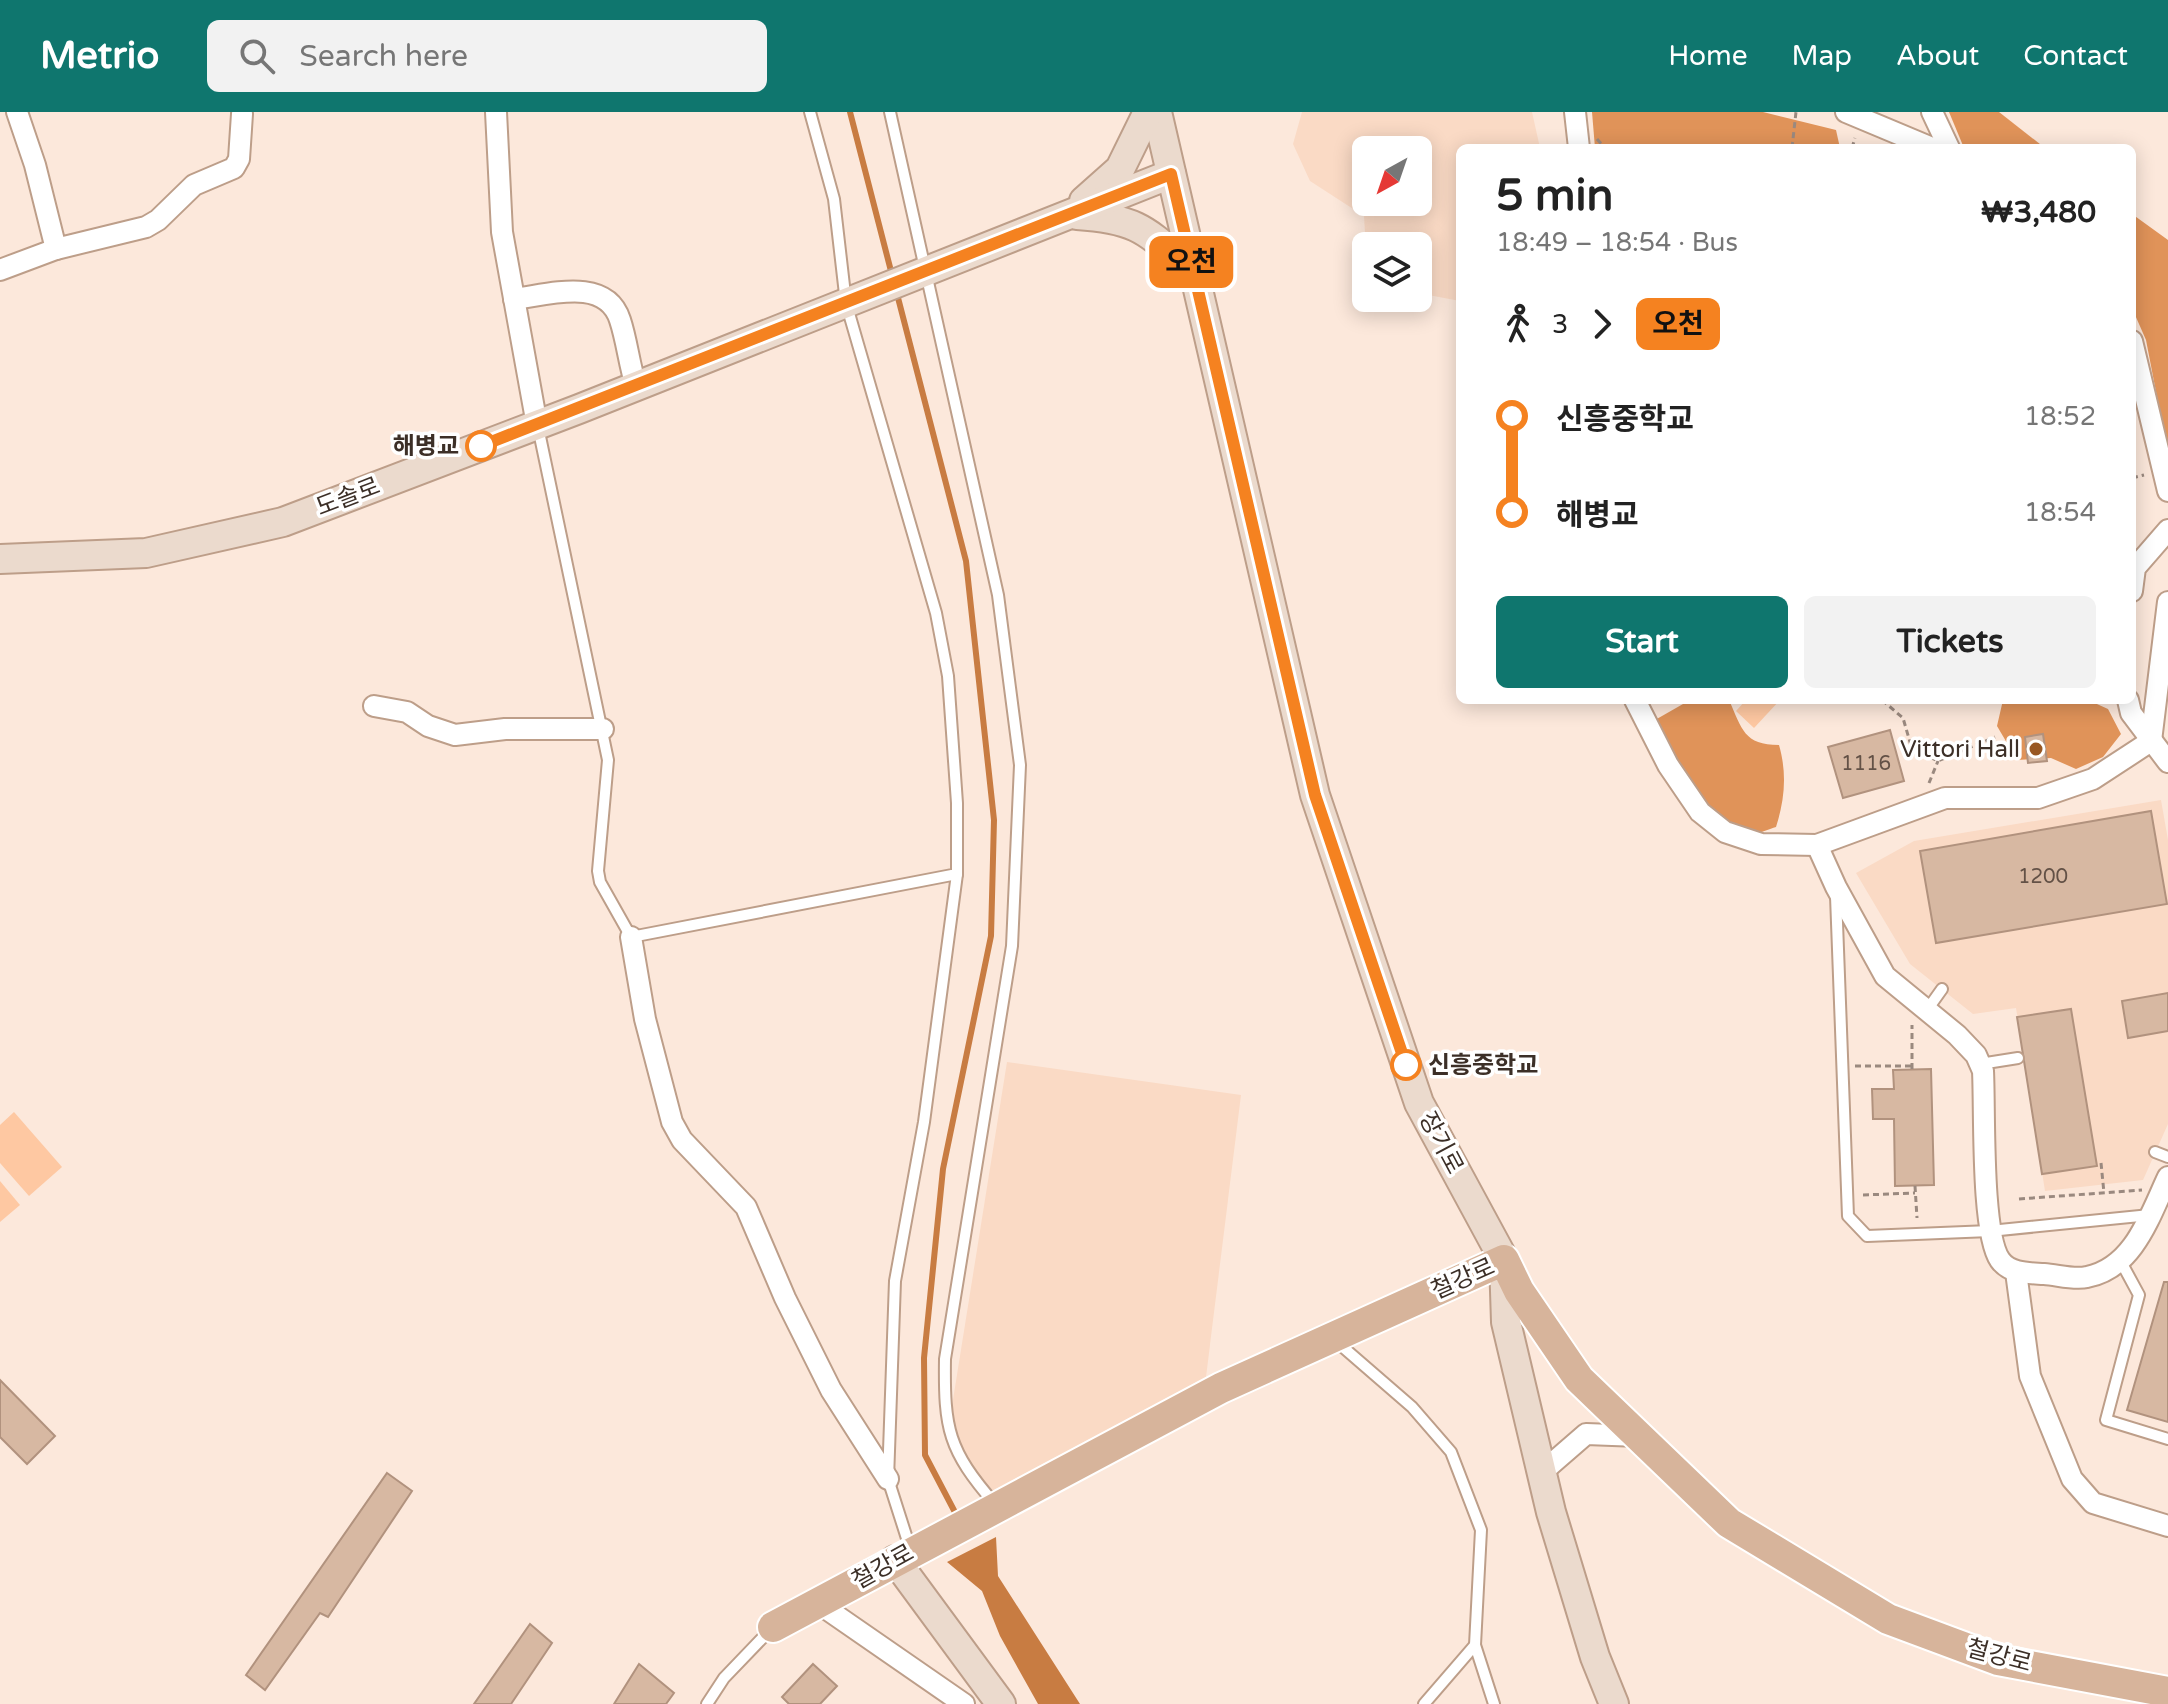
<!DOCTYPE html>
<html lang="en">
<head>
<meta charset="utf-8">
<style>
	:root { --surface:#fff; --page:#f2f2f2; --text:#222; --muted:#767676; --accent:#0f766e }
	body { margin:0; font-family:"Varela Round","Noto Sans KR",sans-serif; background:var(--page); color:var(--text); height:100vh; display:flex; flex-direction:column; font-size:30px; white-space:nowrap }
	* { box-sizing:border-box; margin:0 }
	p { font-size:26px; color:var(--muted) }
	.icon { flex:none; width:44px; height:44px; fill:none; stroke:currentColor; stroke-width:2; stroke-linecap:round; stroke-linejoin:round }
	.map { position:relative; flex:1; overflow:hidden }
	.sheet { position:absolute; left:1456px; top:32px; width:680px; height:560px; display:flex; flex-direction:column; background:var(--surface); border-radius:12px; box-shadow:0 4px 20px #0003 }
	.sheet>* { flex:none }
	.badge { padding:0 16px; border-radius:12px; font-size:28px; line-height:52px }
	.needle { width:52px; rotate:220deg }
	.buttons { position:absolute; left:1352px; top:24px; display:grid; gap:16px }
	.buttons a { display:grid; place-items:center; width:80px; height:80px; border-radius:12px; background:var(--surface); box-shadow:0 4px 20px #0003; font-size:40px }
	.map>.badge { position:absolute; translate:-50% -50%; box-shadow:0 0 0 4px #fff }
	.legs { display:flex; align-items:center; gap:12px; height:88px; padding:0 40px; font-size:26px }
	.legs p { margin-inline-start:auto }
	.head { display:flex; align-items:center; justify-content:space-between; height:136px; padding:0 40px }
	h1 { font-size:44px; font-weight:700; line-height:60px }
	.cta { display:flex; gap:16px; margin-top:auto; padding:16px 40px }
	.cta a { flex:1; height:92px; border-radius:12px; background:var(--accent); color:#fff; font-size:32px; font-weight:700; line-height:92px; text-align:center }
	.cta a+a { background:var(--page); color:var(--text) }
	ul { padding:0 40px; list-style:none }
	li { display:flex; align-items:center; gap:28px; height:96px; font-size:30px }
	li i { display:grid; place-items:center; width:12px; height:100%; margin:0 10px; background:currentColor }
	li i::after { content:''; width:20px; height:20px; margin:-10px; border:6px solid; border-radius:50%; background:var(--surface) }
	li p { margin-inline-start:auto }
	li:first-child i { background:linear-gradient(#0000 50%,currentColor 0) }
	li:last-child i { background:linear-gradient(currentColor 50%,#0000 0) }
	header { display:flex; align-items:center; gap:48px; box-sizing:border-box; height:112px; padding:0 40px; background:var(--accent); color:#fff }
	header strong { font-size:38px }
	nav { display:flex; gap:44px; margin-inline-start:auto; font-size:28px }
	.search { width:560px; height:72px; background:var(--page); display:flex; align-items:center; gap:20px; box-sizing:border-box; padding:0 28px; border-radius:12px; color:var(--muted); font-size:30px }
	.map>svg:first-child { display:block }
</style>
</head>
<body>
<header>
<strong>Metrio</strong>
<div class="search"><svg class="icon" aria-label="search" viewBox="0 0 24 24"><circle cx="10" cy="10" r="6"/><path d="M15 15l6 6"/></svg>Search here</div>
<nav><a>Home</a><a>Map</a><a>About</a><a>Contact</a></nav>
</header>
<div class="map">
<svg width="2168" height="1592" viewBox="0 0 2168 1592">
	<rect width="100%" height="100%" fill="#fce8db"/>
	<g fill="#fadac5" fill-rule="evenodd">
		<path d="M1302,0H1532L1540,36H1460V189L1418,181V134H1366V138L1364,104L1310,69L1293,32ZM1418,38V90H1366V38Z"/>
		<polygon points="2161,688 2168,728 2168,1012 2143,1068 2045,1079 2016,896 1973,902 1910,852 1856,761 1914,729"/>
		<polygon points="1007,950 1241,983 1206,1265 990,1380 948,1319"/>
	</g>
	<g fill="#fec8a2">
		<polygon points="1746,588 1780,588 1754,616 1736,599"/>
		<polygon points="14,1000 62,1055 29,1084 0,1051 0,1013"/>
		<polygon points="0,1069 20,1093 0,1110"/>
	</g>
	<g fill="#e09359">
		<polygon points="1592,0 1763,0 1836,18 1840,36 1595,36"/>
		<polygon points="1949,0 1999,0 2045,36 1964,36"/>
		<polygon points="2132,102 2168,128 2168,342 2146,228 2132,196"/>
		<path d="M1690,588H1729C1742,617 1744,633 1779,633C1787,661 1785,687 1776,715C1769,717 1759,722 1752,721C1702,718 1672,646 1655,608Z"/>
		<polygon points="2003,588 2088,588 2108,597 2121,622 2103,645 2076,657 2051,646 2017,648 1997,614"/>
	</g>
	<polygon fill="#c87c42" points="996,1425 998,1464 1080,1592 1038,1592 1000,1524 982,1479 947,1450"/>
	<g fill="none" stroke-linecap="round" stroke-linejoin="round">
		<g stroke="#c87c42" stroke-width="6">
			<polyline points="850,0 892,163"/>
			<polyline points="896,178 966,449 994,708 991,824 943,1057 924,1246 925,1343 958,1406"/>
		</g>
	</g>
	<g fill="#d7b8a2" stroke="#b1927e" stroke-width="2">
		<polygon points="1890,618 1904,669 1843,686 1828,635"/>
		<polygon points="2043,622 2047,649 2028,651 2025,625"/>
		<polygon points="2151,699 2167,792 1936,831 1920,739"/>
		<polygon points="2168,881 2168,919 2128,926 2122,889"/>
		<polygon points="2071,897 2097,1054 2042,1062 2017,905"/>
		<polygon points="1931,957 1934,1073 1895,1074 1894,1007 1873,1007 1872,977 1894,977 1893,958"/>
		<polygon points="2164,1170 2168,1170 2168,1310 2127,1298"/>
		<polygon points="0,1268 55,1324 27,1352 0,1325"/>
		<polygon points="387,1361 412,1379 328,1505 320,1501 265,1578 246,1563"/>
		<polygon points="530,1512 552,1531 511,1592 474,1592"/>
		<polygon points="639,1552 674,1581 666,1592 614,1592"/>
		<polygon points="813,1552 837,1574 820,1592 789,1592 782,1585"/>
	</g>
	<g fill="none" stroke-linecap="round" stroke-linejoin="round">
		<g stroke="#bd9e89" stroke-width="14">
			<g id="lane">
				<path d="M890,0L998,483L1020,653L1012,834L945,1247C944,1317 948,1338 995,1392"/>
				<polyline points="538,315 608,648 598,759 600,770 631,825 957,762 957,691 948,564 936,501 846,191 834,87 810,0"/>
				<polyline points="1836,784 1848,1104 1867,1124 1990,1119 2150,1103"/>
				<polyline points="1927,898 1942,877"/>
				<polyline points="1980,952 2018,946"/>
				<polyline points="2155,1040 2168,1045"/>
				<polyline points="2120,1148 2139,1183 2106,1308 2168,1327"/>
				<polyline points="1337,1230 1412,1295 1451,1340 1481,1418 1475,1533 1494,1592"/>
				<polyline points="911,1439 888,1367 895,1169 924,1010 957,762"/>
				<polyline points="707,1592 724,1566 772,1516"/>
				<polyline points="1424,1592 1475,1533"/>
			</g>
		</g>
		<g stroke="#bd9e89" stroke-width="24">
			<g id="street">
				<polyline points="17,0 35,53 56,137"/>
				<polyline points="496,0 502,120 537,313"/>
				<polyline points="1575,0 1579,36"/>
				<polyline points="1846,0 1932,36"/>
				<polyline points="1932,0 1949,36"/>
				<polyline points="0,158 56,137 146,115 158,108 194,73 234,56 239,47 242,2"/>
				<path d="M514,187C548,183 606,164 620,208C627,229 629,252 636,274"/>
				<polyline points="2132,229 2168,379"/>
				<polyline points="2132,479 2135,456 2168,418"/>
				<polyline points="1635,588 1668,653 1700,700 1725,720 1761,732 1817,733 1945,686 2038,686 2093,667 2151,629 2168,490"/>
				<polyline points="2128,588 2131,601 2168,650"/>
				<polyline points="374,594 407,600 428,614 455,623 505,617 603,617"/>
				<path d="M1817,733L1836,775L1885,864L1957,923L1976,943L1983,959C1985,997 1981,1121 2000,1148C2010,1162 2029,1161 2044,1162C2058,1163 2074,1168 2087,1165C2134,1156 2150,1103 2168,1065"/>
				<polyline points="631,825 645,907 672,1010 682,1028 746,1095 785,1186 831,1278 888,1367"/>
				<polyline points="2016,1160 2030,1264 2072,1367 2093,1391 2168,1414"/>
				<polyline points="1541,1361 1586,1322 1639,1324"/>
				<polyline points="818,1491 964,1592"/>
			</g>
		</g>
		<g stroke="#bd9e89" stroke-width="32">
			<g id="secondary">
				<polyline points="1157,0 1315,683 1419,991 1504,1148 1506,1210 1551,1400 1595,1545 1614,1592"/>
				<polyline points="1084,89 1120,57 1148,0"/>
				<path d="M1077,103C1141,107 1147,120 1194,160"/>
				<polyline points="0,447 146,441 283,410 579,297 1171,62"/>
				<polyline points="895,1448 1001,1592"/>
			</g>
		</g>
		<g stroke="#fff" stroke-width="34">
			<polyline id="primary" points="773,1515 1221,1276 1504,1148 1519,1179 1579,1267 1729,1411 1888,1507 1998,1548 2168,1580"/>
		</g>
		<g stroke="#9a897f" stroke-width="3" stroke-dasharray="6 4" stroke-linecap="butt">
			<polyline points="1597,27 1605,36"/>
			<polyline points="1792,36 1796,0"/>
			<polyline points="1852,36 1855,26"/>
			<polyline points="2132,366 2144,363"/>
			<polyline points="1882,588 1903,606 1912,637 1938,649 1995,625"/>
			<polyline points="1929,671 1938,649"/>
			<polyline points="1855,954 1912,954"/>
			<polyline points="1912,957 1912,913"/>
			<polyline points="2101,1051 2104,1081"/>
			<polyline points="1915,1074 1917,1106"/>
			<polyline points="1863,1083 1915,1081"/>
			<polyline points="2019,1087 2142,1078"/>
		</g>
		<use href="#lane" stroke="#fff" stroke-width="10"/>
		<use href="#street" stroke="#fff" stroke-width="20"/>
		<use href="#secondary" stroke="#ebdacd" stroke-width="28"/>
		<use href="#primary" stroke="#d7b49b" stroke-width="30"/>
	</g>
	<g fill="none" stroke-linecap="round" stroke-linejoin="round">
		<g stroke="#fff" stroke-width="18">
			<polyline id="line-1" points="481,334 1171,62 1315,683 1406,953"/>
		</g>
		<use href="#line-1" stroke="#f58220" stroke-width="12"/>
	</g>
	<g fill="#fff" stroke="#f58220" stroke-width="4">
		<circle cx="481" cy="334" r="14"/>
		<circle cx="1406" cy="953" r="14"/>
	</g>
	<circle fill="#995823" stroke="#fff" stroke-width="3" cx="2036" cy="637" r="8"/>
	<g text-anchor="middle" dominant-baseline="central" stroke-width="7" stroke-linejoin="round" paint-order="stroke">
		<g font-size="20" fill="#635146">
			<text x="1866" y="652">1116</text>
			<text x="2043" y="765">1200</text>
		</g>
		<g font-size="24" font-weight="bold" fill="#3c2f27" stroke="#fff" text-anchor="end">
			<text x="459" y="334">해병교</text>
			<text x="1428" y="953" text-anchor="start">신흥중학교</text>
		</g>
		<g font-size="24" fill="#3c2f27" stroke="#fff">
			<text transform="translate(348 385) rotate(-21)">도솔로</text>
			<text transform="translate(1441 1031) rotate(62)">장기로</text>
			<text transform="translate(1463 1167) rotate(-24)">철강로</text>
			<text transform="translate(883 1455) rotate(-29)">철강로</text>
			<text transform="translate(1999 1544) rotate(15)">철강로</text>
		</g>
		<g font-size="24" fill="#3c2f27" stroke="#fff" text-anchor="end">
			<text x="2020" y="637">Vittori Hall</text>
		</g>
	</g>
</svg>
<div class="buttons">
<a><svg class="needle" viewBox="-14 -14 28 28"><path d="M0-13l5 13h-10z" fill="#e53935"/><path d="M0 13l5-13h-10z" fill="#767676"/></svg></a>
<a><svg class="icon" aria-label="layers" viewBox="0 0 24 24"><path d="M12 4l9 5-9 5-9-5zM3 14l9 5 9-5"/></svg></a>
</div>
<b class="badge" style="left:1191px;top:150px;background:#f58220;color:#111">오천</b>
<section class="sheet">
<div class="head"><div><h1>5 min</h1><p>18:49 – 18:54 · Bus</p></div><b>₩3,480</b></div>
<div class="legs"><svg class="icon" aria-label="walk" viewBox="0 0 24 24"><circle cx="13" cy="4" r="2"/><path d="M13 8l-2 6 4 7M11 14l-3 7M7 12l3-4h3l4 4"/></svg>3<svg class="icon" aria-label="forward" viewBox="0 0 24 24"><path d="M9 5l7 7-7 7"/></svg><b class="badge" style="background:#f58220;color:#111">오천</b></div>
<ul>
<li><i style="color:#f58220"></i><b>신흥중학교</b><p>18:52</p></li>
<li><i style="color:#f58220"></i><b>해병교</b><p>18:54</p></li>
</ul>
<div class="cta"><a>Start</a><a>Tickets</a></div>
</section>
</div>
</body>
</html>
